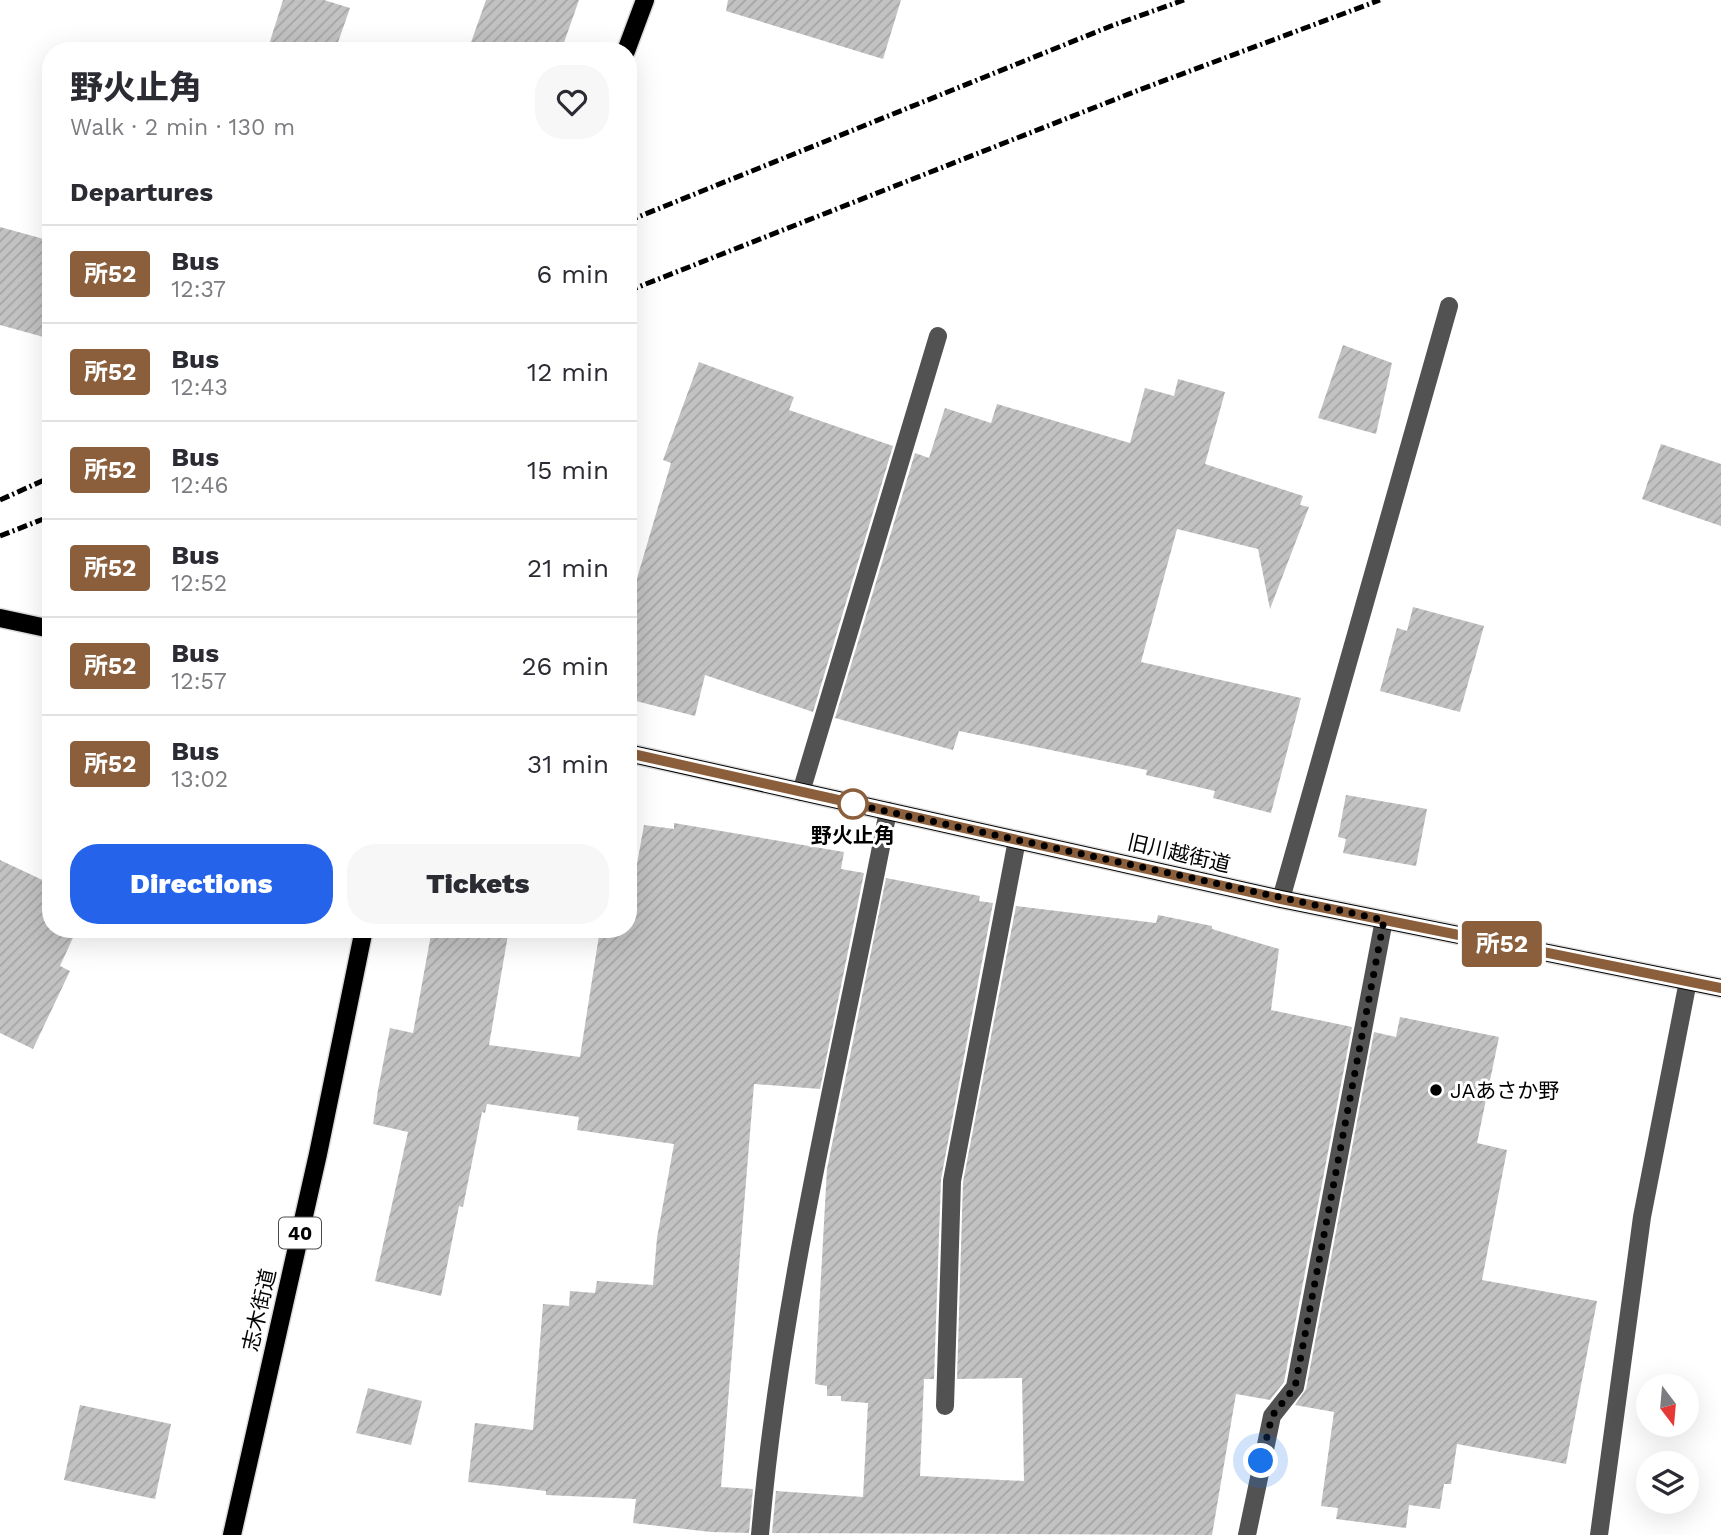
<!DOCTYPE html>
<html lang="en">
<head>
<meta charset="utf-8">
<style>
	:root { --surface:#fff; --page:#f7f7f7; --text:#2b2b33; --muted:#7c7c81; --line:#e1e1e2; --accent:#2563eb }
	body { margin:0; font-family:"Work Sans","Noto Sans JP",sans-serif; background:var(--page); color:var(--text); height:100vh; display:flex; flex-direction:column; font-size:26px; white-space:nowrap }
	* { box-sizing:border-box; margin:0 }
	p { font-size:23px; color:var(--muted) }
	.icon { flex:none; width:38px; height:38px; fill:none; stroke:currentColor; stroke-width:2; stroke-linecap:round; stroke-linejoin:round }
	.map { position:relative; flex:1; overflow:hidden }
	.details { position:absolute; left:42px; top:42px; width:595px; height:896px; display:flex; flex-direction:column; background:var(--surface); border-radius:28px; box-shadow:0 7px 28px #0002 }
	.details>* { flex:none }
	.badge { padding:0 14px; border-radius:5px; font-size:24px; line-height:46px }
	.needle { width:46px; rotate:164deg }
	.fabs { position:absolute; left:1636px; top:1374px; display:grid; gap:14px }
	.fabs a { display:grid; place-items:center; width:63px; height:63px; border-radius:50%; background:var(--surface); box-shadow:0 7px 28px #0002; font-size:35px }
	.you { position:absolute; width:35px; height:35px; margin:-18px; border:5px solid #fff; border-radius:50%; background:#1a73e8; box-shadow:0 0 0 10px #1a73e833 }
	.map>.badge { position:absolute; translate:-50% -50%; box-shadow:0 0 0 4px #fff }
	h2 { padding:0 28px; font-size:26px; line-height:63px }
	.round { display:grid; place-items:center; flex:none; width:74px; height:74px; border-radius:28px; background:var(--page) }
	.head { display:flex; align-items:center; justify-content:space-between; height:119px; padding:0 28px }
	h1 { font-size:33px; font-weight:800; line-height:52px }
	.cta { display:flex; gap:14px; margin-top:auto; padding:14px 28px }
	.cta a { flex:1; height:80px; border-radius:28px; background:var(--accent); color:#fff; font-size:28px; font-weight:800; line-height:80px; text-align:center }
	.cta a+a { background:var(--page); color:var(--text) }
	ul { padding:0; list-style:none }
	li { display:flex; align-items:center; gap:21px; height:98px; padding:0 28px; border-top:2px solid var(--line) }
	li div { flex:1 }
	li b { display:block; font-size:26px }
	li em { font-style:normal }
	li .badge { min-width:77px; font-weight:700; text-align:center }
	.map>svg:first-child { display:block }
</style>
</head>
<body>
<div class="map">
<svg width="1721" height="1535" viewBox="0 0 1721 1535">
	<defs>
		<pattern id="building-hatch" width="6" height="6" patternUnits="userSpaceOnUse" patternTransform="scale(1.75)"><rect width="6" height="6" fill="#c2c2c2"/><path d="M-1 1l2-2M0 6l6-6M5 7l2-2" fill="none" stroke="#a5a5a5"/></pattern>
	</defs>
	<rect width="100%" height="100%" fill="#fff"/>
	<g fill="url(#building-hatch)">
		<polygon points="283,0 324,0 350,8 335,51 267,51"/>
		<polygon points="486,0 579,0 561,51 468,51"/>
		<polygon points="728,0 901,0 883,59 726,11"/>
		<polygon points="0,227 51,241 51,339 0,325"/>
		<polygon points="1343,345 1392,363 1376,434 1318,418"/>
		<polygon points="699,362 794,397 789,410 893,446 813,712 705,675 695,716 628,699 628,609 671,463 663,460"/>
		<polygon points="1178,379 1225,392 1205,464 1303,496 1300,505 1309,507 1270,609 1258,549 1177,529 1141,662 1301,698 1271,813 1213,798 1215,791 1146,775 1147,770 959,731 953,750 835,718 915,453 929,458 945,408 991,423 997,404 1130,443 1145,388 1174,396"/>
		<polygon points="1661,444 1721,464 1721,526 1642,499"/>
		<polygon points="1413,607 1484,626 1460,712 1380,691 1397,628 1407,631"/>
		<polygon points="1346,795 1427,809 1416,866 1343,853 1346,839 1338,837"/>
		<polygon points="674,823 844,852 841,869 864,873 820,1089 754,1084 721,1487 753,1489 749,1533 711,1532 633,1523 636,1499 546,1495 546,1491 468,1482 475,1423 533,1430 543,1304 569,1306 570,1291 595,1293 597,1281 653,1285 657,1238 674,1144 577,1130 579,1117 487,1104 485,1113 482,1112 463,1207 459,1206 441,1296 375,1281 408,1132 373,1124 378,1090 390,1028 413,1033 432,929 509,929 489,1045 580,1057 600,929 628,929 628,862 637,864 644,825 674,829"/>
		<polygon points="0,860 51,884 51,929 77,929 60,966 70,971 33,1049 0,1033"/>
		<polygon points="886,878 980,896 979,901 993,903 941,1179 934,1379 924,1379 920,1476 1024,1481 1022,1378 957,1379 963,1182 1016,906 1156,923 1158,915 1212,926 1212,929 1279,949 1271,1010 1352,1027 1284,1382 1270,1400 1236,1394 1212,1535 772,1533 776,1491 863,1497 868,1403 841,1401 841,1396 827,1396 827,1386 815,1384 827,1169"/>
		<polygon points="1400,1017 1499,1037 1477,1143 1507,1150 1482,1280 1597,1301 1566,1464 1457,1444 1451,1484 1444,1484 1440,1509 1409,1505 1406,1528 1336,1519 1338,1508 1321,1506 1334,1412 1295,1405 1306,1389 1374,1032 1396,1037"/>
		<polygon points="368,1388 422,1401 411,1445 356,1433"/>
		<polygon points="80,1405 171,1424 155,1499 64,1480"/>
	</g>
	<g fill="none" stroke-linecap="round" stroke-linejoin="round">
		<g stroke="#dbdbdb" stroke-width="21">
			<g id="major">
				<polyline points="626,51 645,0"/>
				<polyline points="0,618 51,629"/>
				<polyline points="628,753 1281,899 1721,988"/>
				<polyline points="232,1535 318,1154 364,929"/>
			</g>
		</g>
		<g stroke="#525252" stroke-width="18">
			<polyline points="801,792 938,336"/>
			<polyline points="1281,899 1449,306"/>
			<polyline points="945,1406 952,1181 1017,840"/>
			<path d="M760,1535C781,1290 842,1052 888,811"/>
			<polyline points="1247,1535 1272,1416 1295,1387 1384,920"/>
			<polyline points="1599,1535 1642,1217 1688,981"/>
		</g>
		<use href="#major" stroke="#000" stroke-width="18"/>
		<g stroke="#000" stroke-width="5" stroke-dasharray="10 3.5 2 3.5" stroke-linecap="butt">
			<polyline points="628,221 1111,26 1184,0"/>
			<polyline points="628,291 1139,90 1380,0"/>
			<polyline points="0,500 51,477"/>
			<polyline points="0,536 51,516"/>
		</g>
	</g>
	<g fill="none" stroke-linecap="round" stroke-linejoin="round">
		<g stroke="#fff" stroke-width="16">
			<polyline id="line" points="628,753 1281,899 1721,988"/>
		</g>
		<use href="#line" stroke="#8b5e3c" stroke-width="10"/>
		<polyline stroke="#000" stroke-width="7" stroke-dasharray="0 12.6" points="853,804 844,802 1384,920 1295,1387 1272,1416 1261,1461"/>
	</g>
	<circle fill="#fff" stroke="#8b5e3c" stroke-width="3.5" cx="853" cy="804" r="14"/>
	<circle fill="#000" stroke="#fff" stroke-width="2.5" cx="1436" cy="1090" r="7"/>
	<g text-anchor="middle" dominant-baseline="central" stroke-width="6" stroke-linejoin="round" paint-order="stroke">
		<rect fill="#fff" stroke="#4c4c4c" stroke-width="2" x="279" y="1217.5" width="42" height="31" rx="5"/>
		<g font-size="19" font-weight="bold" fill="#000">
			<text x="300" y="1233">40</text>
		</g>
		<g font-size="21" font-weight="bold" fill="#000" stroke="#fff">
			<text x="853" y="835">野火止角</text>
		</g>
		<g font-size="21" fill="#000" stroke="#fff">
			<text transform="translate(1179 853) rotate(13)">旧川越街道</text>
			<text transform="translate(259 1310) rotate(-77)">志木街道</text>
		</g>
		<g font-size="21" fill="#000" stroke="#fff" text-anchor="start">
			<text x="1450" y="1090">JAあさか野</text>
		</g>
	</g>
</svg>
<div class="fabs">
<a><svg class="needle" viewBox="-14 -14 28 28"><path d="M0-13l5 13h-10z" fill="#e53935"/><path d="M0 13l5-13h-10z" fill="#7c7c81"/></svg></a>
<a><svg class="icon" aria-label="layers" viewBox="0 0 24 24"><path d="M12 4l9 5-9 5-9-5zM3 14l9 5 9-5"/></svg></a>
</div>
<div class="you" style="left:1261px;top:1461px"></div>
<b class="badge" style="left:1502px;top:944px;background:#8b5e3c;color:#fff">所52</b>
<section class="details">
<div class="head"><div><h1>野火止角</h1><p>Walk · 2 min · 130 m</p></div><a class="round"><svg class="icon" aria-label="heart" viewBox="0 0 24 24"><path d="M12 20l-8-8c-3-5 5-10 8-4 3-6 11-1 8 4z"/></svg></a></div>
<h2>Departures</h2>
<ul>
<li><span class="badge" style="background:#8b5e3c;color:#fff">所52</span><div><b>Bus</b><p>12:37</p></div><em>6 min</em></li>
<li><span class="badge" style="background:#8b5e3c;color:#fff">所52</span><div><b>Bus</b><p>12:43</p></div><em>12 min</em></li>
<li><span class="badge" style="background:#8b5e3c;color:#fff">所52</span><div><b>Bus</b><p>12:46</p></div><em>15 min</em></li>
<li><span class="badge" style="background:#8b5e3c;color:#fff">所52</span><div><b>Bus</b><p>12:52</p></div><em>21 min</em></li>
<li><span class="badge" style="background:#8b5e3c;color:#fff">所52</span><div><b>Bus</b><p>12:57</p></div><em>26 min</em></li>
<li><span class="badge" style="background:#8b5e3c;color:#fff">所52</span><div><b>Bus</b><p>13:02</p></div><em>31 min</em></li>
</ul>
<div class="cta"><a>Directions</a><a>Tickets</a></div>
</section>
</div>
</body>
</html>
